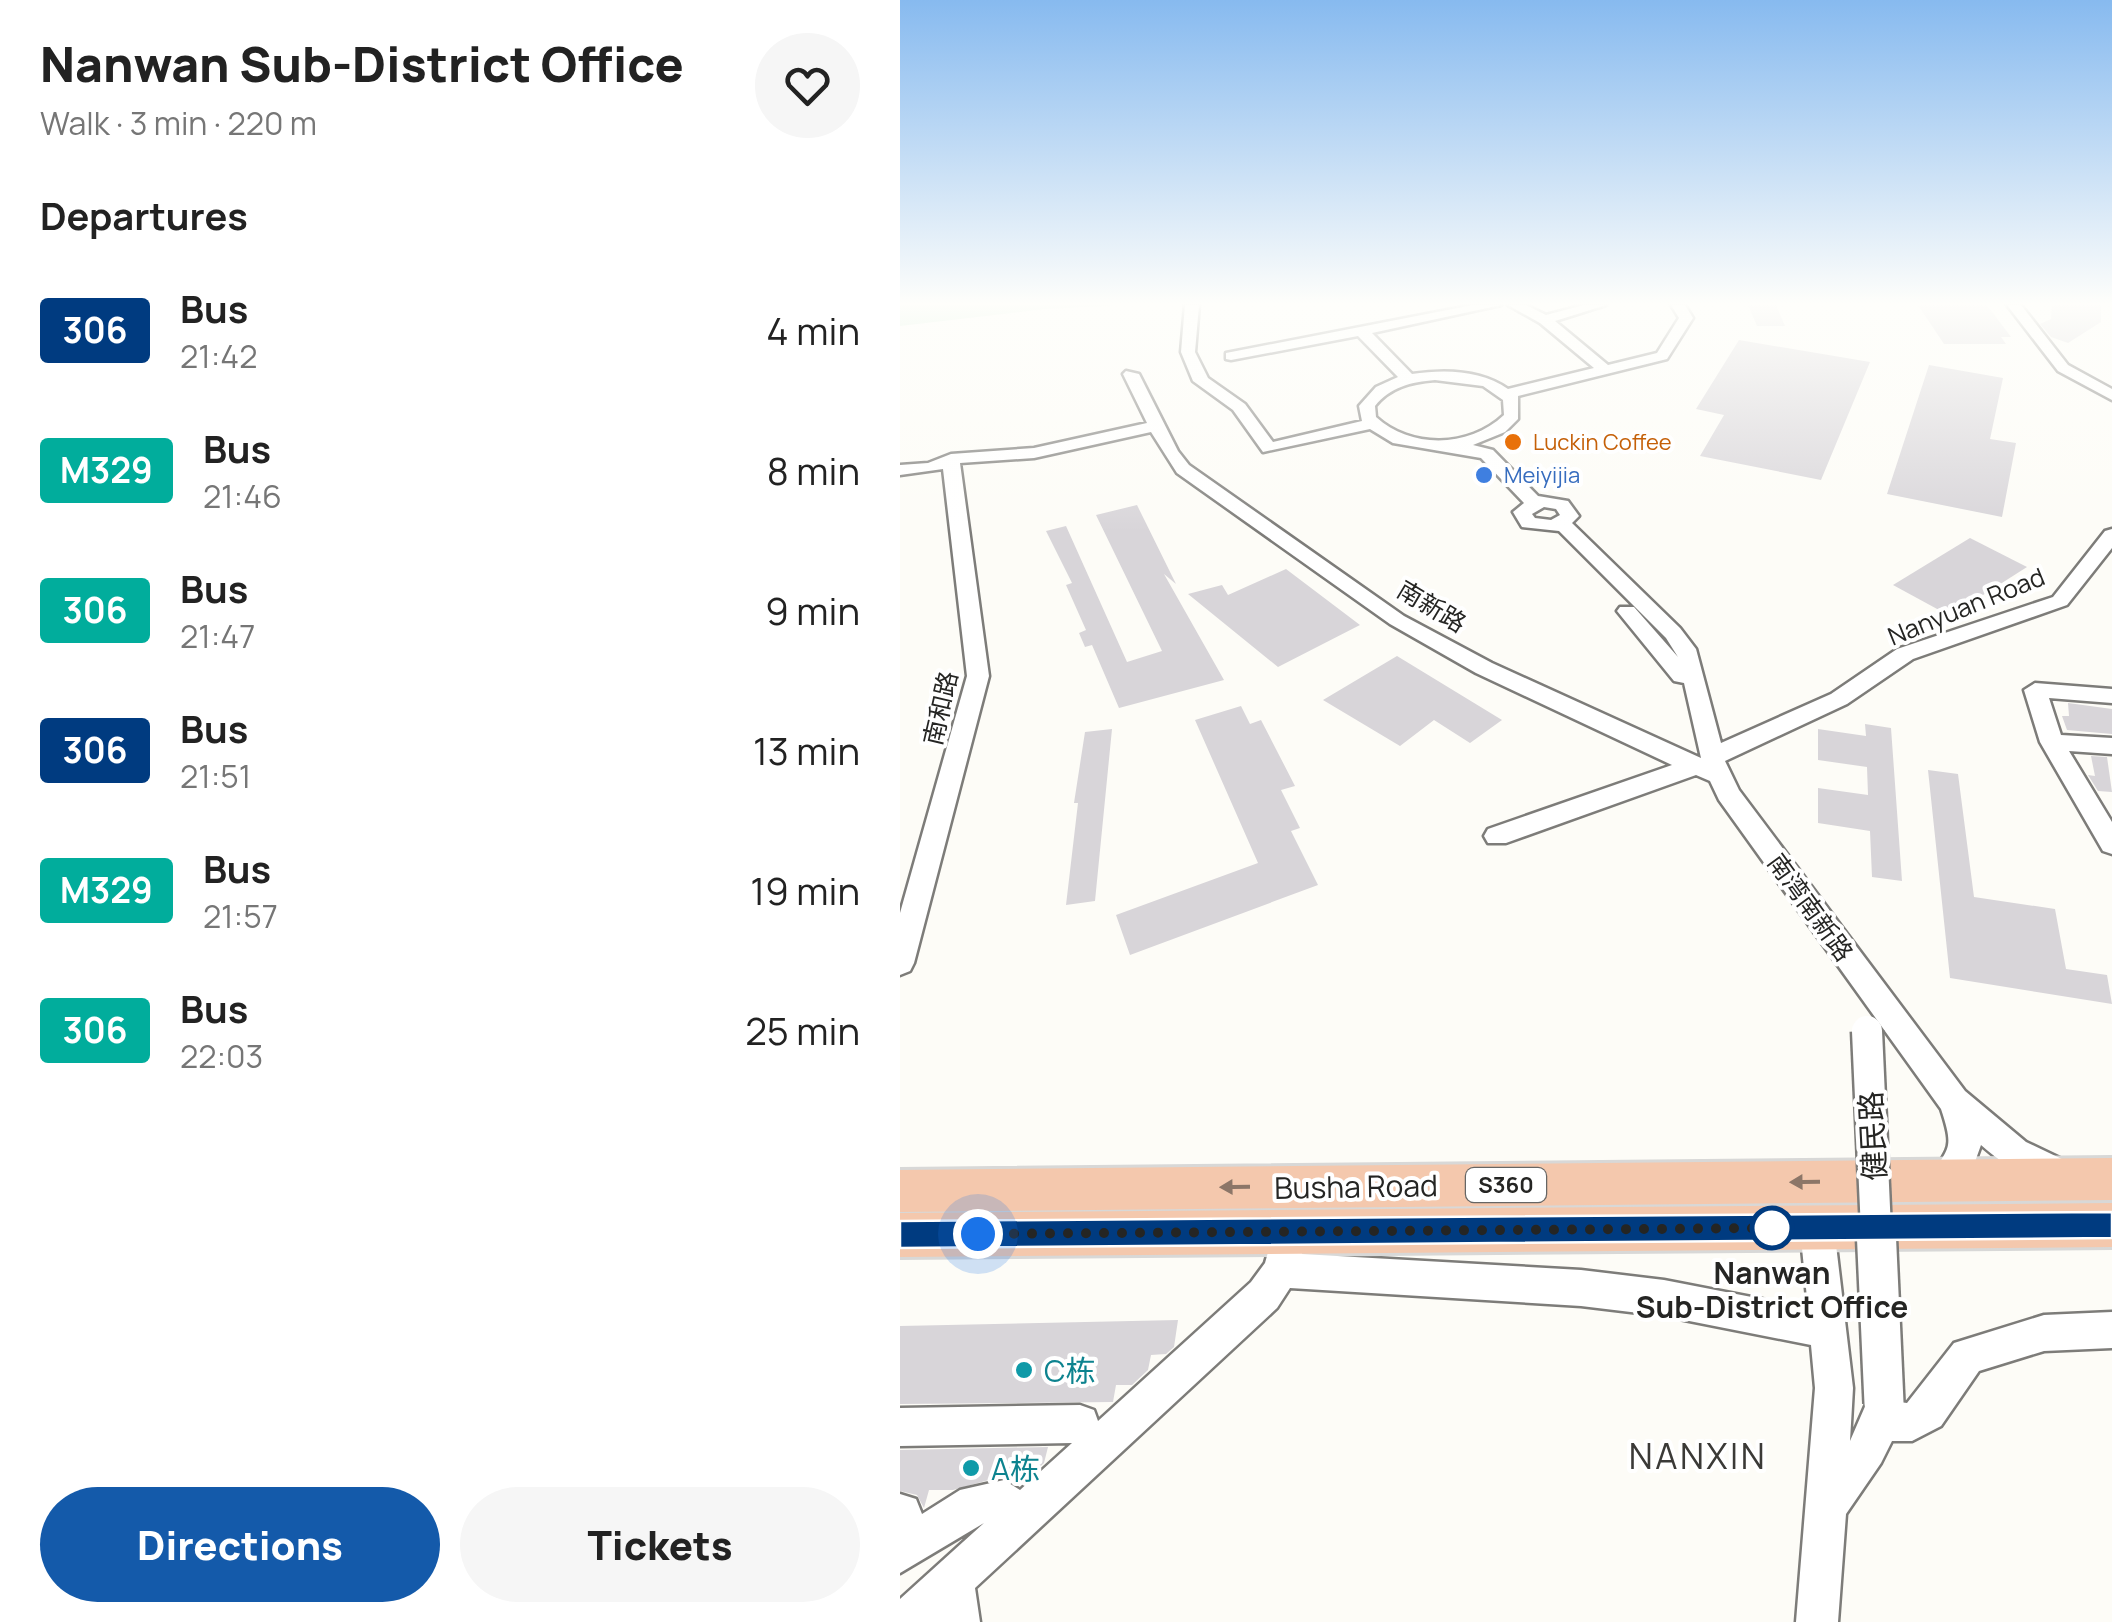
<!DOCTYPE html>
<html lang="en">
<head>
<meta charset="utf-8">
<style>
	:root { --surface:#fff; --page:#f6f6f6; --text:#222; --muted:#767676; --accent:#145aaa }
	body { margin:0; font-family:Manrope,"Noto Sans SC",sans-serif; background:var(--page); color:var(--text); height:100vh; display:flex; flex-direction:column; font-size:38px; white-space:nowrap }
	* { box-sizing:border-box; margin:0 }
	p { font-size:32px; color:var(--muted) }
	.icon { flex:none; width:55px; height:55px; fill:none; stroke:currentColor; stroke-width:2; stroke-linecap:round; stroke-linejoin:round }
	.map { position:relative; flex:1; overflow:hidden }
	.panel { display:flex; flex-direction:column; background:var(--surface); width:900px }
	.panel>* { flex:none }
	.badge { padding:0 20px; border-radius:8px; font-size:35px; line-height:65px }
	.you { position:absolute; width:50px; height:50px; margin:-25px; border:8px solid #fff; border-radius:50%; background:#1a73e8; box-shadow:0 0 0 15px #1a73e833 }
	.map>.badge { position:absolute; translate:-50% -50%; box-shadow:0 0 0 5px #fff }
	h2 { padding:0 40px; font-size:38px; line-height:90px }
	.round { display:grid; place-items:center; flex:none; width:105px; height:105px; border-radius:52px; background:var(--page) }
	.headline { display:flex; align-items:center; justify-content:space-between; height:170px; padding:0 40px }
	h1 { font-size:48px; font-weight:800; line-height:75px }
	.cta { display:flex; gap:20px; margin-top:auto; padding:20px 40px }
	.cta a { flex:1; height:115px; border-radius:60px; background:var(--accent); color:#fff; font-size:40px; font-weight:800; line-height:115px; text-align:center }
	.cta a+a { background:var(--page); color:var(--text) }
	ul { padding:0; list-style:none }
	li { display:flex; align-items:center; gap:30px; height:140px; padding:0 40px }
	li div { flex:1 }
	li b { display:block; font-size:38px }
	li em { font-style:normal }
	li .badge { min-width:110px; font-weight:700; text-align:center }
	main { display:flex; flex:1; min-height:0 }
	.map>svg:first-child { display:block }
</style>
</head>
<body>
<main>
<section class="panel">
<div class="headline"><div><h1>Nanwan Sub-District Office</h1><p>Walk · 3 min · 220 m</p></div><a class="round"><svg class="icon" aria-label="heart" viewBox="0 0 24 24"><path d="M12 20l-8-8c-3-5 5-10 8-4 3-6 11-1 8 4z"/></svg></a></div>
<h2>Departures</h2>
<ul>
<li><span class="badge" style="background:#003b80;color:#fff">306</span><div><b>Bus</b><p>21:42</p></div><em>4 min</em></li>
<li><span class="badge" style="background:#01ad9c;color:#fff">M329</span><div><b>Bus</b><p>21:46</p></div><em>8 min</em></li>
<li><span class="badge" style="background:#01ad9c;color:#fff">306</span><div><b>Bus</b><p>21:47</p></div><em>9 min</em></li>
<li><span class="badge" style="background:#003b80;color:#fff">306</span><div><b>Bus</b><p>21:51</p></div><em>13 min</em></li>
<li><span class="badge" style="background:#01ad9c;color:#fff">M329</span><div><b>Bus</b><p>21:57</p></div><em>19 min</em></li>
<li><span class="badge" style="background:#01ad9c;color:#fff">306</span><div><b>Bus</b><p>22:03</p></div><em>25 min</em></li>
</ul>
<div class="cta"><a>Directions</a><a>Tickets</a></div>
</section>
<div class="map">
<svg width="1212" height="1622" viewBox="0 0 1212 1622">
	<rect width="100%" height="100%" fill="#fdfcf7"/>
	<polygon fill="#c6eacd" points="0,305 225,305 145,309 0,326"/>
	<g fill="#d8d5d9">
		<polygon points="848,305 876,305 885,326 857,326"/>
		<polygon points="1018,305 1087,305 1111,337 1101,337 1106,344 1044,344"/>
		<polygon points="1152,305 1201,305 1201,322 1168,343 1151,337 1140,324 1151,319"/>
		<polygon points="839,340 970,362 921,480 800,456 824,415 796,409"/>
		<polygon points="1029,365 1103,378 1090,439 1116,443 1102,517 987,494"/>
		<polygon points="237,505 276,584 264,574 324,680 219,708 192,645 185,647 179,633 186,630 166,585 172,583 146,531 166,526 227,662 262,651 196,515"/>
		<polygon points="1070,538 1127,567 1050,616 993,585"/>
		<polygon points="386,569 460,625 378,667 288,594 322,585 328,595"/>
		<polygon points="497,656 602,720 570,743 534,720 500,746 423,700"/>
		<polygon points="1168,703 1212,709 1212,734 1167,730 1162,716 1169,716"/>
		<polygon points="341,706 350,724 361,720 395,786 381,790 400,828 391,831 418,885 230,955 216,915 358,863 295,720"/>
		<polygon points="965,724 991,728 1002,881 972,877 970,831 918,823 918,788 968,795 967,767 918,760 918,729 966,736"/>
		<polygon points="212,729 195,901 166,905 178,803 174,803 185,732"/>
		<polygon points="1191,756 1207,757 1212,792 1198,791 1188,775 1195,776"/>
		<polygon points="1028,770 1058,774 1074,897 1155,909 1166,969 1207,975 1212,1004 1050,978"/>
		<polygon points="278,1320 274,1347 266,1354 251,1355 248,1370 232,1385 216,1385 213,1402 0,1404 0,1326"/>
		<polygon points="148,1447 144,1463 120,1485 103,1476 53,1490 29,1490 24,1508 17,1495 0,1491 0,1450"/>
	</g>
	<g fill="none" stroke-linecap="round" stroke-linejoin="round">
		<g stroke="#7d7c79" stroke-width="5">
			<g id="minor">
				<path d="M285,305H299L295,352L308,378L345,404L373,442L462,421L459,406L476,387L498,377L458,336L331,360L326,359V353L573,305H601L472,333L512,374C545,369 581,370 608,389L694,368L640,323L608,305H626L646,315L684,305H706L655,321L708,365L757,353L779,318L771,305H785L793,318L767,359L618,396V419L605,432L573,445L593,450L638,496L668,501L679,516L672,523L780,628L796,649L821,743L931,694L997,649L1153,597L1205,531L1212,529V548L1167,605L1013,659L947,704L825,761L839,790L1065,1091L1126,1142L1168,1162L1172,1173L1168,1184L1156,1189C1128,1178 1103,1165 1081,1145L1067,1184L1047,1197L1035,1192L1030,1181C1046,1145 1056,1154 1041,1109L819,800L810,781L796,775L606,843H588L584,836L588,829L772,765L576,673L490,624L277,473L251,432L134,458L60,463L89,676L14,963L10,971L0,975V913L67,676L43,469L0,475V465L28,463L51,454L134,448L247,423L223,374L226,371L239,374L278,451L289,465L504,616L592,663L801,758L784,683L774,681L717,611L720,607H734L778,657L766,638L659,531L622,527L613,512L624,503L581,458L493,443L470,429L363,452L333,410L293,381L281,352ZM535,380L583,386L603,400L604,415C569,448 511,449 476,417L475,406C490,387 511,382 535,380ZM644,507L656,509L660,515L651,520L635,518L632,514Z"/>
				<polygon points="1107,305 1121,305 1168,365 1212,389 1212,400 1158,371"/>
				<polygon points="1135,683 1212,689 1212,703 1149,698 1161,735 1212,738 1212,754 1169,751 1212,822 1212,854 1203,851 1140,742 1124,690"/>
				<polygon points="917,1211 929,1216 934,1228 953,1388 950,1441 970,1395 983,1389 996,1395 1000,1402 1007,1403 1054,1343 1144,1315 1212,1312 1212,1348 1144,1351 1079,1371 1041,1426 1012,1441 992,1441 981,1463 946,1514 938,1622 896,1622 915,1388 911,1345 764,1316 681,1306 390,1288 377,1308 75,1588 80,1622 0,1622 0,1599 84,1523 0,1573 0,1494 16,1499 22,1514 60,1490 104,1480 120,1490 172,1443 0,1446 0,1408 180,1405 194,1410 198,1421 351,1282 365,1263 377,1220 389,1215 401,1220 406,1232 402,1254 681,1270 764,1280 908,1308 900,1228 905,1216"/>
			</g>
		</g>
		<g stroke="#d8d8d7" stroke-width="6">
			<g id="major">
				<polygon points="1212,1158 1212,1200 0,1212 0,1170"/>
				<polygon points="1212,1203 1212,1247 0,1257 0,1213"/>
			</g>
		</g>
		<use href="#minor" fill="#fff" fill-rule="evenodd"/>
		<use href="#major" fill="#f4c8ad" fill-rule="evenodd"/>
		<g stroke="#7d7c79" stroke-width="35" stroke-linecap="butt">
			<polyline id="minor-bridge-far1" points="967,1031 976,1230"/>
		</g>
		<g stroke="#7d7c79" stroke-width="44" stroke-linecap="butt">
			<polyline id="minor-bridge" points="976,1227 984,1403"/>
		</g>
		<use href="#minor-bridge-far1" stroke="#fff" stroke-width="30"/>
		<use href="#minor-bridge" stroke="#fff" stroke-width="39"/>
	</g>
	<defs><path id="oneway-solid" d="M-6-.8H1V-3.2L6.5 0L1 3.2V.8H-6Z" transform="scale(2.5)"/></defs>
	<g fill="#8c7668">
		<use href="#oneway-solid" transform="translate(905 1182) rotate(179)"/>
		<use href="#oneway-solid" transform="translate(335 1187) rotate(179)"/>
	</g>
	<linearGradient id="sky" x2="0" y2="1"><stop stop-color="#87baef"/><stop offset="0.57" stop-color="#fefefb"/><stop offset="1" stop-color="#fefefb" stop-opacity="0"/></linearGradient>
	<rect width="1212" height="532" fill="url(#sky)"/>
	<polygon fill="#003b80" stroke="#fff" stroke-width="2.5" points="1212,1212 1212,1238 0,1248 0,1221"/>
	<g fill="none" stroke-linecap="round" stroke-linejoin="round">
		<polyline stroke="#252523" stroke-width="10" stroke-dasharray="0 18" points="78,1234 879,1228 872,1228"/>
	</g>
	<circle fill="#e8710a" stroke="#fff" stroke-width="4" cx="613" cy="442" r="10"/>
	<circle fill="#3f7fe0" stroke="#fff" stroke-width="4" cx="584" cy="475" r="10"/>
	<circle fill="#fff" stroke="#003b80" stroke-width="5" cx="872" cy="1228" r="20"/>
	<g fill="#0f9aa8" stroke="#fff" stroke-width="4">
		<circle cx="124" cy="1370" r="10"/>
		<circle cx="71" cy="1468" r="10"/>
	</g>
	<g text-anchor="middle" dominant-baseline="central" stroke-width="8" stroke-linejoin="round" paint-order="stroke">
		<g font-size="22" fill="#c56008" stroke="#fff" text-anchor="start">
			<text x="633" y="442">Luckin Coffee</text>
		</g>
		<g font-size="22" fill="#366cbe" stroke="#fff" text-anchor="start">
			<text x="604" y="475">Meiyijia</text>
		</g>
		<rect fill="#fff" stroke="#666665" stroke-width="2.5" x="566" y="1168" width="80" height="34" rx="8"/>
		<g font-size="22" font-weight="bold" fill="#252523">
			<text x="606" y="1185">S360</text>
		</g>
		<g font-size="25" fill="#252523" stroke="#fff">
			<text transform="translate(532 606) rotate(31)">南新路</text>
			<text transform="translate(1066 606) rotate(-22)">Nanyuan Road</text>
			<text transform="translate(40 708) rotate(-77)">南和路</text>
			<text transform="translate(911 907) rotate(54)">南湾南新路</text>
		</g>
		<g font-size="30" fill="#252523" stroke="#fff">
			<text transform="translate(972 1136) rotate(-93)">健民路</text>
			<text transform="translate(456 1186) rotate(-1)">Busha Road</text>
		</g>
		<g font-size="30" font-weight="bold" fill="#252523" stroke="#fff">
			<text x="872" y="1272">Nanwan<tspan x="872" dy="34">Sub-District Office</tspan></text>
		</g>
		<g font-size="30" fill="#0d838f" stroke="#fff" text-anchor="start">
			<text x="144" y="1370">C栋</text>
			<text x="91" y="1468">A栋</text>
		</g>
		<g font-size="35" letter-spacing="2.5" fill="#3b3a37" stroke="#fff">
			<text x="798" y="1456">NANXIN</text>
		</g>
	</g>
</svg>
<div class="you" style="left:78px;top:1234px"></div>
</div>
</main>
</body>
</html>
